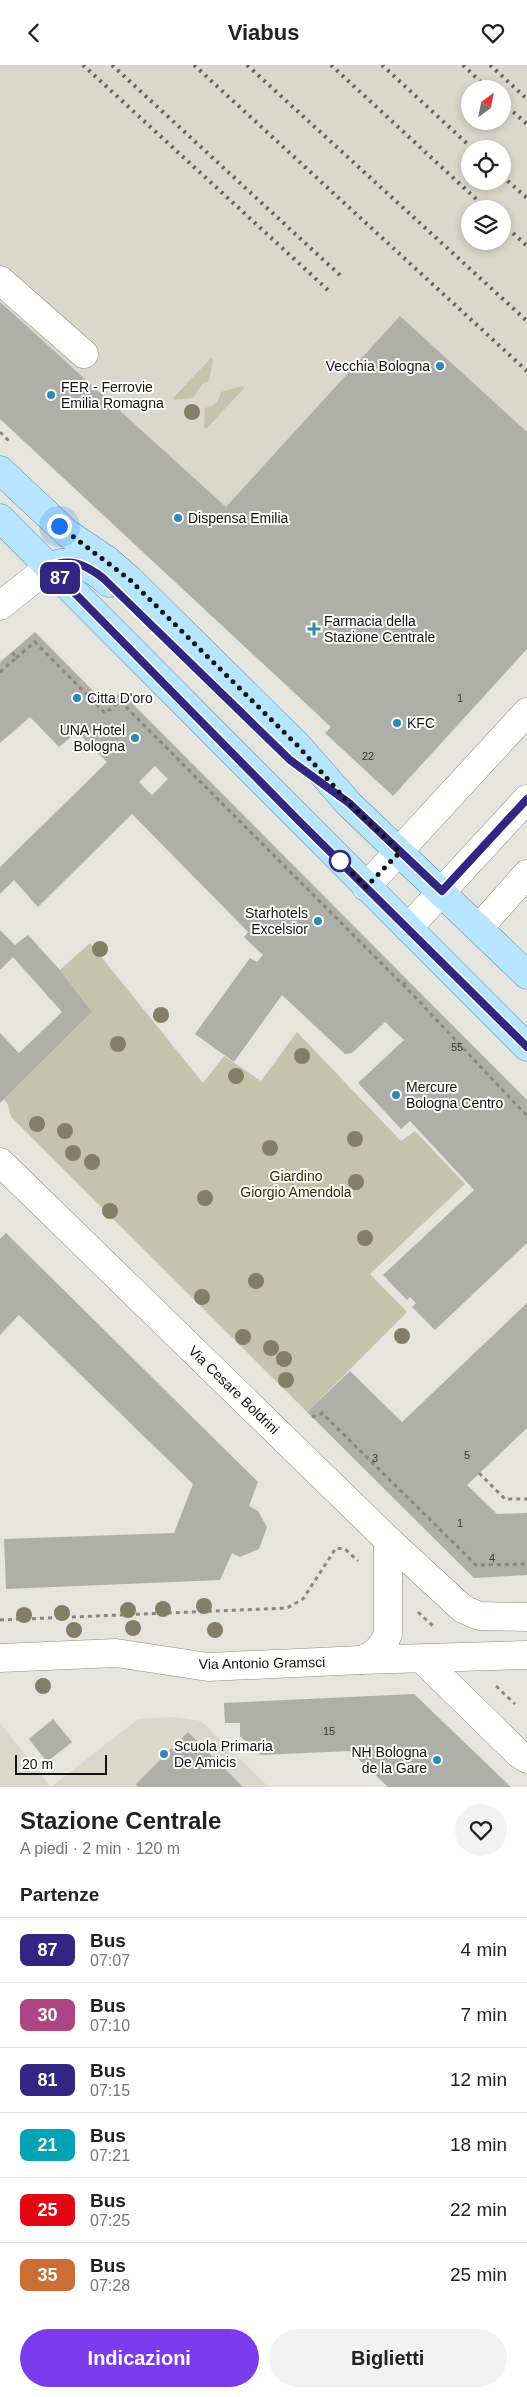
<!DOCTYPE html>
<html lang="it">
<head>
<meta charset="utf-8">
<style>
	:root { --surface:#fff; --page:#f2f2f2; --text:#222; --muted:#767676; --line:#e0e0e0; --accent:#7c3aed }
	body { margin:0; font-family:Arial,sans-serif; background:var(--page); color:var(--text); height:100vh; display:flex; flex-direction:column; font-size:19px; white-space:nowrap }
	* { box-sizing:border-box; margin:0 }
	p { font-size:16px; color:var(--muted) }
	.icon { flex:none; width:28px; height:28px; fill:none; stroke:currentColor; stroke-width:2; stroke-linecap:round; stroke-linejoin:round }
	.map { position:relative; height:1722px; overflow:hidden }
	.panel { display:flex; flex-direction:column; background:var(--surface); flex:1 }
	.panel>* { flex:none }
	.badge { padding:0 10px; border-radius:8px; font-size:18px; line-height:32px }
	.needle { width:32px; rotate:32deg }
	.fabs { position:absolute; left:461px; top:15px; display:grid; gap:10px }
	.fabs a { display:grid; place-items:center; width:50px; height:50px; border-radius:50%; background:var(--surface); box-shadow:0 2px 8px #0003; font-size:25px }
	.scale { position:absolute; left:15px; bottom:12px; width:92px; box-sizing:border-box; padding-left:5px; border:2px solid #131311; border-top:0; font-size:14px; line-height:18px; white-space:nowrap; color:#131311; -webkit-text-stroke:4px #fffffe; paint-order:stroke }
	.you { position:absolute; width:25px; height:25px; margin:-12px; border:4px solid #fff; border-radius:50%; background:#1a73e8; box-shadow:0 0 0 8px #1a73e833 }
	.map>.badge { position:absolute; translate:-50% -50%; box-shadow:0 0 0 2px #fff }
	h2 { padding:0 20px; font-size:19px; line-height:45px }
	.round { display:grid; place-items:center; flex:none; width:52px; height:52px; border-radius:26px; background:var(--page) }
	.summary { display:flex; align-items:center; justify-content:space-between; height:85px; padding:0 20px }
	h1 { font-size:24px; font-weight:700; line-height:38px }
	.primary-button { display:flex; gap:10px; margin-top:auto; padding:10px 20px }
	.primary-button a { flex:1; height:58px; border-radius:30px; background:var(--accent); color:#fff; font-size:20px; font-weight:700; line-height:58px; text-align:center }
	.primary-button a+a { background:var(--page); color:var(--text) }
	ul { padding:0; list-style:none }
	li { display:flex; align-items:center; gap:15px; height:65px; padding:0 20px; border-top:1px solid var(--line) }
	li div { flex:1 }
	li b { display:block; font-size:19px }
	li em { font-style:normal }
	li .badge { min-width:55px; font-weight:700; text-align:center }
	header { display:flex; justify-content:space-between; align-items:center; height:65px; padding:0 20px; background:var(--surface); font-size:22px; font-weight:700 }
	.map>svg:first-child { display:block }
</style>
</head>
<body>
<header><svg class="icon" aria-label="back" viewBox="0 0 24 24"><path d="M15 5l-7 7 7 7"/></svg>Viabus<svg class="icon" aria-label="heart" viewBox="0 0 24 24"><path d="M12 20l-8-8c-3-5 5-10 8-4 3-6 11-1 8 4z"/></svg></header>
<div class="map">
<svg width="527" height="1722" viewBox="0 0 527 1722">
	<rect width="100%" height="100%" fill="#e5e5de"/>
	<g fill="#d9d8ca" fill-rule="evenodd">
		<path d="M0,0H527V381L175,509L0,339ZM470,24H502V56H470ZM470,84H502V116H470ZM470,144H502V176H470Z"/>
		<polygon points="175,1652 201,1656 269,1722 0,1722 0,1658 51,1722 138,1654"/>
	</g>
	<g fill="#c4c3ac">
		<polygon points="211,293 213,294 209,316 202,319 193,333 174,335 173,333"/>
		<path d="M242,321L244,323L206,364L204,362L205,343C215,341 219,336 221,327Z"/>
		<polygon points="90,878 203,1018 224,991 261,1016 297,967 401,1076 415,1066 465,1119 370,1209 407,1247 307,1347 11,1052 8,1040 4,1034 92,947 60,905"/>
	</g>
	<g fill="#afafa9" fill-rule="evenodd">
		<polygon points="0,237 226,442 400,251 527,367 527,584 393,731 325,668 331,662 0,354"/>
		<path d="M35,567L106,639L121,627L527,1035V1178L435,1265L412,1242L416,1238L410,1232L407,1235L383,1210L474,1125L410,1056L401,1064L358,1018L404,975L385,957L352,988L345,989L282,930L234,997L195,969L250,893L257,897L263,890L244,872L248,867L132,749L38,842L14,815L0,829V802L107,697L77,667L59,682L30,652L0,678V597ZM155,701L168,714L152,730L139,717Z"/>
		<polygon points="0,865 15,880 28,870 60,905 92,947 0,1038 0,968 19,988 62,947 13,892 0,905"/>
		<polygon points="6,1168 258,1417 249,1441 258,1446 267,1462 259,1484 240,1492 232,1488 220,1515 6,1524 4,1474 174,1468 193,1419 19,1250 0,1270 0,1174"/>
		<polygon points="527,1238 527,1363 467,1420 497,1449 527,1448 527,1510 474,1513 307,1347 350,1306 402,1357"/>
		<polygon points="414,1629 511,1722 388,1722 350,1686 260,1690 240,1671 240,1658 225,1658 224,1638"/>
		<polygon points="53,1654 72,1677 47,1697 29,1674"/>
		<polygon points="188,1667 243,1722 137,1722 136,1719"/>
	</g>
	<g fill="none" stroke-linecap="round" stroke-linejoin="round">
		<g stroke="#8c8c86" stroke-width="29">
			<g id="minor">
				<polyline points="0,215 84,289"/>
				<polyline points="0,541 49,502"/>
				<polyline points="366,822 527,647"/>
				<polyline points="408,863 527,734"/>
				<polyline points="479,863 527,809"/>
				<polyline points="0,1097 388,1475 463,1544 479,1551 527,1552"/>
				<path d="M0,1593L116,1588L208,1602L361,1595C375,1591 383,1582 388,1569V1475"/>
				<polyline points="422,1594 519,1689 527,1694"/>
				<polyline points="361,1595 527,1590"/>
			</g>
		</g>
		<g stroke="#5f90ab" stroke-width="29">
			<g id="major">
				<polyline points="0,405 67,468 107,495 129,514 298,681 349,739 527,910"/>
				<polyline points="0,453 527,982"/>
				<path d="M49,502C72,491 91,502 109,518"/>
			</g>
		</g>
		<g stroke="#888883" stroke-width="3" stroke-dasharray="4 4" stroke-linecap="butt">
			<polyline points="0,367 10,377"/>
			<polyline points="16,593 35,577 105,648 120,636 414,931 527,1051"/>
			<polyline points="0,607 16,593 12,587"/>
			<polyline points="403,920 409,915"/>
			<polyline points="312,1352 322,1348 476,1500 527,1499"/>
			<polyline points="479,1408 505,1434 527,1434"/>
			<polyline points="418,1547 435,1563"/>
			<polyline points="0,1555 287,1543 303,1534 336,1483 345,1484 358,1496"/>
			<polyline points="496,1621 515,1639"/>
		</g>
		<use href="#minor" stroke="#fff" stroke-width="28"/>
		<use href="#major" stroke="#b8e5fe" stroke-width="28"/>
		<g stroke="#646460" stroke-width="4" stroke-dasharray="2.5 5" stroke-linecap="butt">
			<polyline points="83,0 329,226"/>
			<polyline points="112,0 342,212"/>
			<polyline points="194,0 527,306"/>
			<polyline points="247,0 527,256"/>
			<polyline points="331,0 487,144"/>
			<polyline points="382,0 473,84"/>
			<polyline points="463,0 488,24"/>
			<polyline points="490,0 527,34"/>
			<polyline points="502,37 527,59"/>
			<polyline points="502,111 527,133"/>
			<polyline points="502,158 527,181"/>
		</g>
	</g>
	<g fill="#818066">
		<circle cx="192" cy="347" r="8"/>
		<circle cx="100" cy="884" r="8"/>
		<circle cx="161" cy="950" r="8"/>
		<circle cx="118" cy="979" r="8"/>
		<circle cx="302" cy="991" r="8"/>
		<circle cx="236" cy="1011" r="8"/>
		<circle cx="37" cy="1059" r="8"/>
		<circle cx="65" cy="1066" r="8"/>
		<circle cx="355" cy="1074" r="8"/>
		<circle cx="270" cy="1083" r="8"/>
		<circle cx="73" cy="1088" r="8"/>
		<circle cx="92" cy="1097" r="8"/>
		<circle cx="356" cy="1117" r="8"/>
		<circle cx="205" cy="1133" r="8"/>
		<circle cx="110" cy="1146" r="8"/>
		<circle cx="365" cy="1173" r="8"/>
		<circle cx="256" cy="1216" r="8"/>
		<circle cx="202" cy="1232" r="8"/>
		<circle cx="402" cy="1271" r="8"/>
		<circle cx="243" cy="1272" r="8"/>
		<circle cx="271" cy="1283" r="8"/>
		<circle cx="284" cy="1294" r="8"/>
		<circle cx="286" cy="1315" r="8"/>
		<circle cx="204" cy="1541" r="8"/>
		<circle cx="163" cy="1544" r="8"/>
		<circle cx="128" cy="1545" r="8"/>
		<circle cx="62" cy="1548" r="8"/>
		<circle cx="24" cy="1550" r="8"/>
		<circle cx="133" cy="1563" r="8"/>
		<circle cx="74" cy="1565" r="8"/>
		<circle cx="215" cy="1565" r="8"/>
		<circle cx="43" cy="1621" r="8"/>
	</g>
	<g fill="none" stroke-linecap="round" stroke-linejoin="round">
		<g stroke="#fff" stroke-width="11">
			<path id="line" d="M527,734L442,826L349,738L290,695L103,513C86,500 70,492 49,502L300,757L527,982"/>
		</g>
		<use href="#line" stroke="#312783" stroke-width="8"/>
		<polyline stroke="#131311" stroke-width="5" stroke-dasharray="0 9" points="59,461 129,514 298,681 349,738 400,787 366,822 340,796"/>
	</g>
	<g fill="#2b89b5" stroke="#fffffe" stroke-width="2">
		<circle cx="440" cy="301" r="5"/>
		<circle cx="51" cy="330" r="5"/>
		<circle cx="178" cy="453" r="5"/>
		<path d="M311.5 556.5h5v5h5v5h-5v5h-5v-5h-5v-5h5z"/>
		<circle cx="77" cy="633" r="5"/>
		<circle cx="397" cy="658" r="5"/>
		<circle cx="135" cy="673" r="5"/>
		<circle cx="318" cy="856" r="5"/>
		<circle cx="396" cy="1030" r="5"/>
		<circle cx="164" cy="1689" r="5"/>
		<circle cx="437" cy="1695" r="5"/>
	</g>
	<circle fill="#fff" stroke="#312783" stroke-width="2.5" cx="340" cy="796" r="10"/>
	<g text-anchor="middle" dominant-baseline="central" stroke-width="4" stroke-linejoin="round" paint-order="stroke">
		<g font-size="11" fill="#3a3a37">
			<text x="460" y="633">1</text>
			<text x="368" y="691">22</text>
			<text x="457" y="982">55</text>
			<text x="467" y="1390">5</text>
			<text x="375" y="1393">3</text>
			<text x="460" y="1458">1</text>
			<text x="492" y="1493">4</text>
			<text x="329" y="1666">15</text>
		</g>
		<g font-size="14" fill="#131311" stroke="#fffffe" text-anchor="start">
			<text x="430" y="301" text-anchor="end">Vecchia Bologna</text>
			<text x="61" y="322">FER - Ferrovie<tspan x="61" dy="16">Emilia Romagna</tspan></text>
			<text x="188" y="453">Dispensa Emilia</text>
			<text x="324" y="556">Farmacia della<tspan x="324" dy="16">Stazione Centrale</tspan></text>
			<text x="87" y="633">Citta D'oro</text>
			<text x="407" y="658">KFC</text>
			<text x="125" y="665" text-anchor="end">UNA Hotel<tspan x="125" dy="16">Bologna</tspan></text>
			<text x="308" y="848" text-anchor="end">Starhotels<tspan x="308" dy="16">Excelsior</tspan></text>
			<text x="406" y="1022">Mercure<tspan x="406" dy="16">Bologna Centro</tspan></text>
			<text x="174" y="1681">Scuola Primaria<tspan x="174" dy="16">De Amicis</tspan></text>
			<text x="427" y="1687" text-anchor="end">NH Bologna<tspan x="427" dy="16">de la Gare</tspan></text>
		</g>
		<g font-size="14" fill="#302d03" stroke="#fffffe">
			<text x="296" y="1111">Giardino<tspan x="296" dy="16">Giorgio Amendola</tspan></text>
		</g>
		<g font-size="14" fill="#131311" stroke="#fffffe">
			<text transform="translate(234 1325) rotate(44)">Via Cesare Boldrini</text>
			<text transform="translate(262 1598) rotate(-1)">Via Antonio Gramsci</text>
		</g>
	</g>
</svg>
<div class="fabs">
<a><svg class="needle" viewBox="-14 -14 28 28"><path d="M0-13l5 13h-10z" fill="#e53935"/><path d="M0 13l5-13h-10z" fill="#767676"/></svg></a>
<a><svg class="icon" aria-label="locate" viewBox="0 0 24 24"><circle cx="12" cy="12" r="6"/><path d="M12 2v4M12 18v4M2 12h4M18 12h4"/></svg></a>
<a><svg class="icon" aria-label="layers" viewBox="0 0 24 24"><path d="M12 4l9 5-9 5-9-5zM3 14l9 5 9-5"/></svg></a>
</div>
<div class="scale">20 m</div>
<div class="you" style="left:59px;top:461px"></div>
<b class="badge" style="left:60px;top:513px;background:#312783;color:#fff">87</b>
</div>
<section class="panel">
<div class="summary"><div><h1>Stazione Centrale</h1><p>A piedi · 2 min · 120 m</p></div><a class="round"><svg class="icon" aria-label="heart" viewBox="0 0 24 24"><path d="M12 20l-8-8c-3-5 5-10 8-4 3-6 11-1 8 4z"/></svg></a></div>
<h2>Partenze</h2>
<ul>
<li><span class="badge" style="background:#312783;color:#fff">87</span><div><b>Bus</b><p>07:07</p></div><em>4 min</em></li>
<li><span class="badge" style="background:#ad4582;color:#fff">30</span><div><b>Bus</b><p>07:10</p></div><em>7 min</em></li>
<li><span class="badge" style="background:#312783;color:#fff">81</span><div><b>Bus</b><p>07:15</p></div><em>12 min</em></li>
<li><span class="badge" style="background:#00a3b4;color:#fff">21</span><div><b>Bus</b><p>07:21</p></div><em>18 min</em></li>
<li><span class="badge" style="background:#e30613;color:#fff">25</span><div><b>Bus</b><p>07:25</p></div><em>22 min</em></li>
<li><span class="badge" style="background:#cb6e33;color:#fff">35</span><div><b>Bus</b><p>07:28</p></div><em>25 min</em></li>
</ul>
<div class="primary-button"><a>Indicazioni</a><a>Biglietti</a></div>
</section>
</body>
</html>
